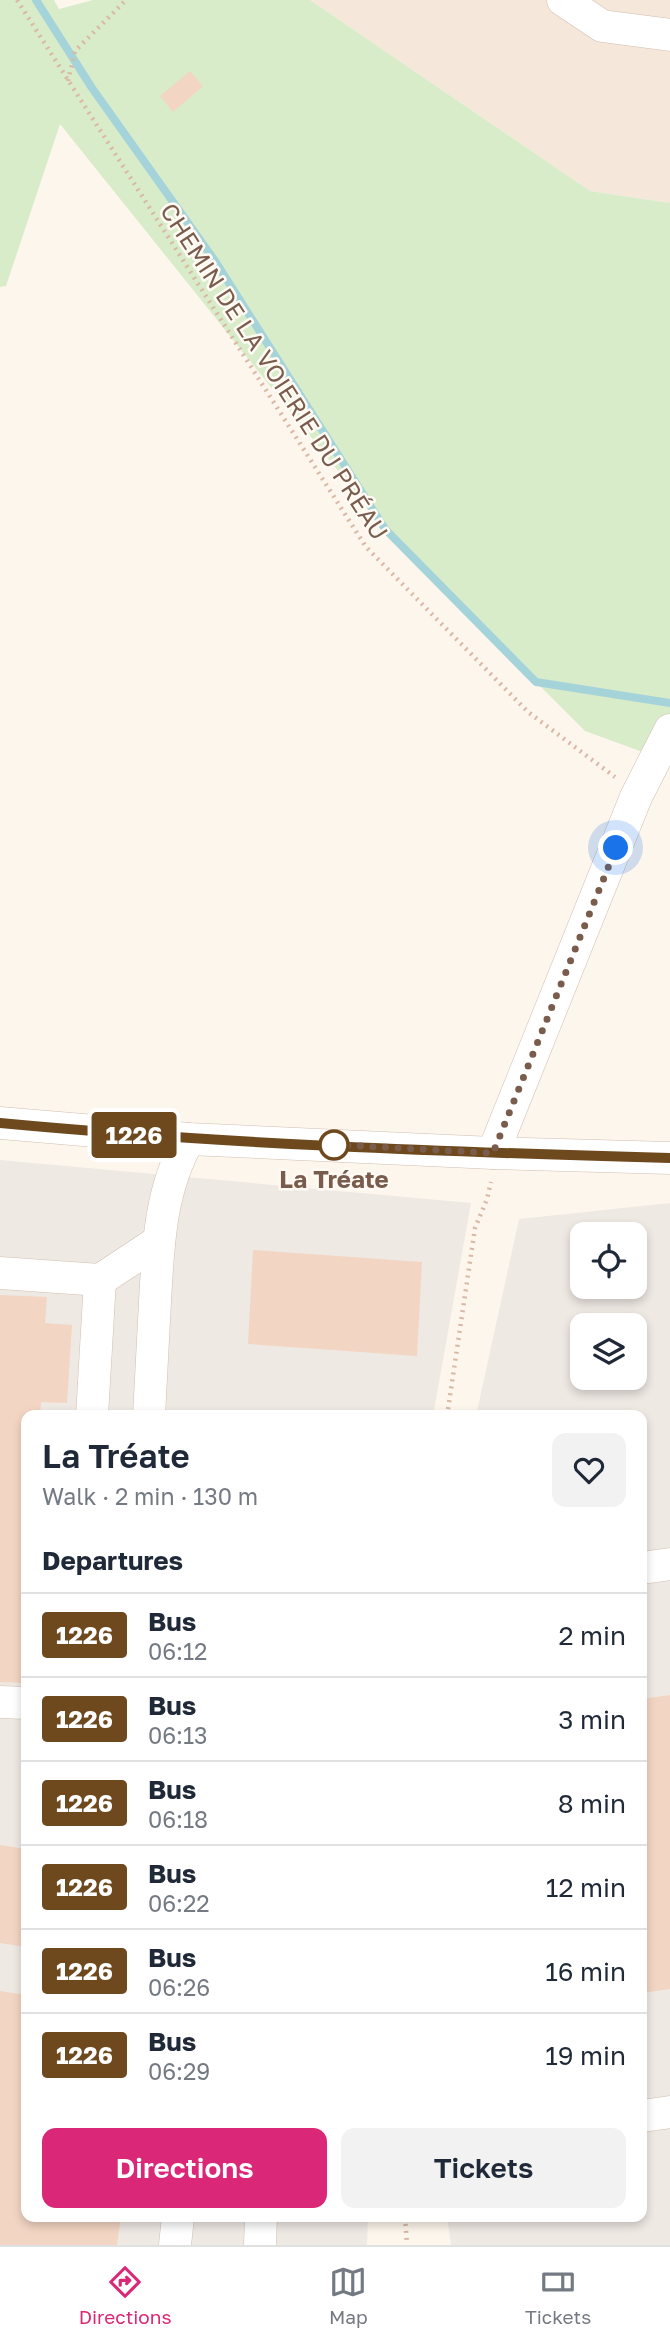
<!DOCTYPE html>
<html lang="en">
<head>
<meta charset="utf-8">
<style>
	:root { --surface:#fff; --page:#f2f2f3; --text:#1f2937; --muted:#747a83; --line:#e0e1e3; --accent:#db2777 }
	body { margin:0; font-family:"Golos Text",sans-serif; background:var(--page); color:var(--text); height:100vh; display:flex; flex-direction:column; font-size:26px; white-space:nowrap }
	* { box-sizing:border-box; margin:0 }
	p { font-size:23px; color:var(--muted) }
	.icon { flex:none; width:38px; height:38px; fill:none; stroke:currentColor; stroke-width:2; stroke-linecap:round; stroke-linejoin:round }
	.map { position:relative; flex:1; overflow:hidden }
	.sheet { position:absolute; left:21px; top:1410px; width:626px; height:812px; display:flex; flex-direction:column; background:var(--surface); border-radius:14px; box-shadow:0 4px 10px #0003 }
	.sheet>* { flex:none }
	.badge { padding:0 14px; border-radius:5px; font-size:24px; line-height:46px }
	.controls { position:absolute; left:570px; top:1222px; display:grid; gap:14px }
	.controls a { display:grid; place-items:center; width:77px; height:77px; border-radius:14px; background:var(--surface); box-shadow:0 4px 10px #0003; font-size:35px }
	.you { position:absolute; width:35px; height:35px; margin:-18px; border:5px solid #fff; border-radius:50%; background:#1a73e8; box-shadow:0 0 0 10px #1a73e833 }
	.map>.badge { position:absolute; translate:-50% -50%; box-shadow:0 0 0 4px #fff }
	h2 { padding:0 21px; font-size:26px; line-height:63px }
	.round { display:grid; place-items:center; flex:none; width:74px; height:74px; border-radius:14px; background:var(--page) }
	.head { display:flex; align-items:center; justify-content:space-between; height:119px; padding:0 21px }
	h1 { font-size:33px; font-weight:600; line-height:52px }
	.cta { display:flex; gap:14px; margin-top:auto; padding:14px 21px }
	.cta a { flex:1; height:80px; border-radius:14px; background:var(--accent); color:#fff; font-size:28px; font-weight:600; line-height:80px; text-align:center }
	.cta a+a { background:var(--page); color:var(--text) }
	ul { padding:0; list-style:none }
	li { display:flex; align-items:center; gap:21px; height:84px; padding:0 21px; border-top:2px solid var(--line) }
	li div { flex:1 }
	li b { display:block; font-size:26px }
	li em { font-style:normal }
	li .badge { min-width:77px; font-weight:700; text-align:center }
	.menu { display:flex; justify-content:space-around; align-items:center; height:98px; border-top:2px solid var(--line); background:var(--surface); font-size:19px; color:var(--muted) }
	.menu a { display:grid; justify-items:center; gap:4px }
	.menu .current { color:var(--accent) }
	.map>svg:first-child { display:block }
</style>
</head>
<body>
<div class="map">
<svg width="670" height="2245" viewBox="0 0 670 2245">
	<rect width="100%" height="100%" fill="#fdf6ec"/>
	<polygon fill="#f5e8da" points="310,0 670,0 670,203 590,191"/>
	<g fill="#efe9e4" fill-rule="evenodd">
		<polygon points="0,1160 471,1203 433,1416 26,1416 26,2217 368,2217 367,2245 0,2245"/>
		<path d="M670,1203V2245H451L447,2217H642V1416H476L519,1219ZM583,1234H635V1286H583ZM583,1325H635V1377H583Z"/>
	</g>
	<polygon fill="#d8ecc9" points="0,0 54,0 59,9 93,0 310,0 590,191 670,203 670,762 585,731 392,538 60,124 6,286 0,287"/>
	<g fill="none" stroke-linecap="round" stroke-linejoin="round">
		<polyline stroke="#a5d3da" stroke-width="8" points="36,0 92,88 215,261 385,529 536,682 670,703"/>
	</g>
	<g fill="#f3d5c3">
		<polygon points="190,71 203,86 173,112 160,96"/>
		<polygon points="253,1250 422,1262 417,1356 248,1344"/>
		<polygon points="0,1295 47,1297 45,1323 72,1325 67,1403 41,1402 40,1416 26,1416 26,1658 24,1683 0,1682"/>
		<polygon points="670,1695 670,1989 642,1993 642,1699"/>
		<polygon points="0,1845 26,1849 26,1947 0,1943"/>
		<polygon points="0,1991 26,1995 26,2217 121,2217 117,2245 0,2245"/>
	</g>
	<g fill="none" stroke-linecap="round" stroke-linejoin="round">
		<g stroke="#d1beb0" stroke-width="33">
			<g id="minor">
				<polyline points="563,0 602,26 670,35"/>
				<polyline points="0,1123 189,1139 493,1153 670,1158"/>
				<polyline points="493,1153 636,797 670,730"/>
				<polyline points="0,1273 100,1280 159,1241"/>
				<polyline points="92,1416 100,1280"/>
				<path d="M149,1416C151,1378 153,1340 155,1302C158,1246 160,1189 189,1139"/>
				<polyline points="642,1568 670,1564"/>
				<polyline points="0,1702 26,1703"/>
				<polyline points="642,2116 670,2112"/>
				<polyline points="175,2245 178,2217"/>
				<polyline points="260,2245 261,2217"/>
			</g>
		</g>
		<g stroke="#d9b8a5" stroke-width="4.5" stroke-dasharray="2 5" stroke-linecap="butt">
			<polyline points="17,0 366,547 528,712 615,777"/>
			<polyline points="68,81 75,51 126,0"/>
			<polyline points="447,1416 475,1228 487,1199 491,1182"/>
			<polyline points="405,2217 407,2245"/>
		</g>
		<use href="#minor" stroke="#fff" stroke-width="32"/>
	</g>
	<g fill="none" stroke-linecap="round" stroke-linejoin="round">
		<g stroke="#fff" stroke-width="16">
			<path id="line" d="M0,1123C223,1144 446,1152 670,1158"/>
		</g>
		<use href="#line" stroke="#6e491e" stroke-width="10"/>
		<polyline stroke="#7a5c4d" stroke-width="7" stroke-dasharray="0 12.6" points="334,1145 322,1144 493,1153 616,848"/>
	</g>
	<circle fill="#fff" stroke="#6e491e" stroke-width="3.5" cx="334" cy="1145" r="14"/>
	<g text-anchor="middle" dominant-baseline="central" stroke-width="5" stroke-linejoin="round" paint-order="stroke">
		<g font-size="24" fill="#7a5c4d" stroke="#fffaf3">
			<text transform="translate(275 371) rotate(57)">CHEMIN DE LA VOIERIE DU PRÉAU</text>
		</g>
		<g font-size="24" font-weight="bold" fill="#7a5c4d" stroke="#fffaf3">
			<text x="334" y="1178">La Tréate</text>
		</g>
	</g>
</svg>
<div class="controls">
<a><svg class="icon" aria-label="locate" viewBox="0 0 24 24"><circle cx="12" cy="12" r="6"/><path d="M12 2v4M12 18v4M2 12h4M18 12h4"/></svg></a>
<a><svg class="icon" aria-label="layers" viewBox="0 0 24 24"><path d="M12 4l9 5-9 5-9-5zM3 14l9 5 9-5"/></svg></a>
</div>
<div class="you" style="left:616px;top:848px"></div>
<b class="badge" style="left:134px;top:1135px;background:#6e491e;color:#fff">1226</b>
<section class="sheet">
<div class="head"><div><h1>La Tréate</h1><p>Walk · 2 min · 130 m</p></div><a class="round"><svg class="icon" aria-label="heart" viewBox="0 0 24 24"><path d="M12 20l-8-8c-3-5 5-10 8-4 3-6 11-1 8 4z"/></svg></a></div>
<h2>Departures</h2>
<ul>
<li><span class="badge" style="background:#6e491e;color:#fff">1226</span><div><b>Bus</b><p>06:12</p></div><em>2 min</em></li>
<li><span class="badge" style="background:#6e491e;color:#fff">1226</span><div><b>Bus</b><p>06:13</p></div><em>3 min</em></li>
<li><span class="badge" style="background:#6e491e;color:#fff">1226</span><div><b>Bus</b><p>06:18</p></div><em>8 min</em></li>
<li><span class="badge" style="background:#6e491e;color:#fff">1226</span><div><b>Bus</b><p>06:22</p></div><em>12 min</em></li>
<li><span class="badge" style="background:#6e491e;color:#fff">1226</span><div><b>Bus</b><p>06:26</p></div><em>16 min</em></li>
<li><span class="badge" style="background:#6e491e;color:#fff">1226</span><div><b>Bus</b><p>06:29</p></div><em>19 min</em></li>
</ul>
<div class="cta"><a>Directions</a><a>Tickets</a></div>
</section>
</div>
<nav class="menu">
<a class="current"><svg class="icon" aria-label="directions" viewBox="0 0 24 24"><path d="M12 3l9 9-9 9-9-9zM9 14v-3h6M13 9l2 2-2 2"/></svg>Directions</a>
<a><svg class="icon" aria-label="map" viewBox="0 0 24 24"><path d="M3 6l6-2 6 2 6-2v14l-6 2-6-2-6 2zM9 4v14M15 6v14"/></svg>Map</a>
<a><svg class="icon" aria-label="tickets" viewBox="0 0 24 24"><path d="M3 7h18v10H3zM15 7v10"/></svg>Tickets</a>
</nav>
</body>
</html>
